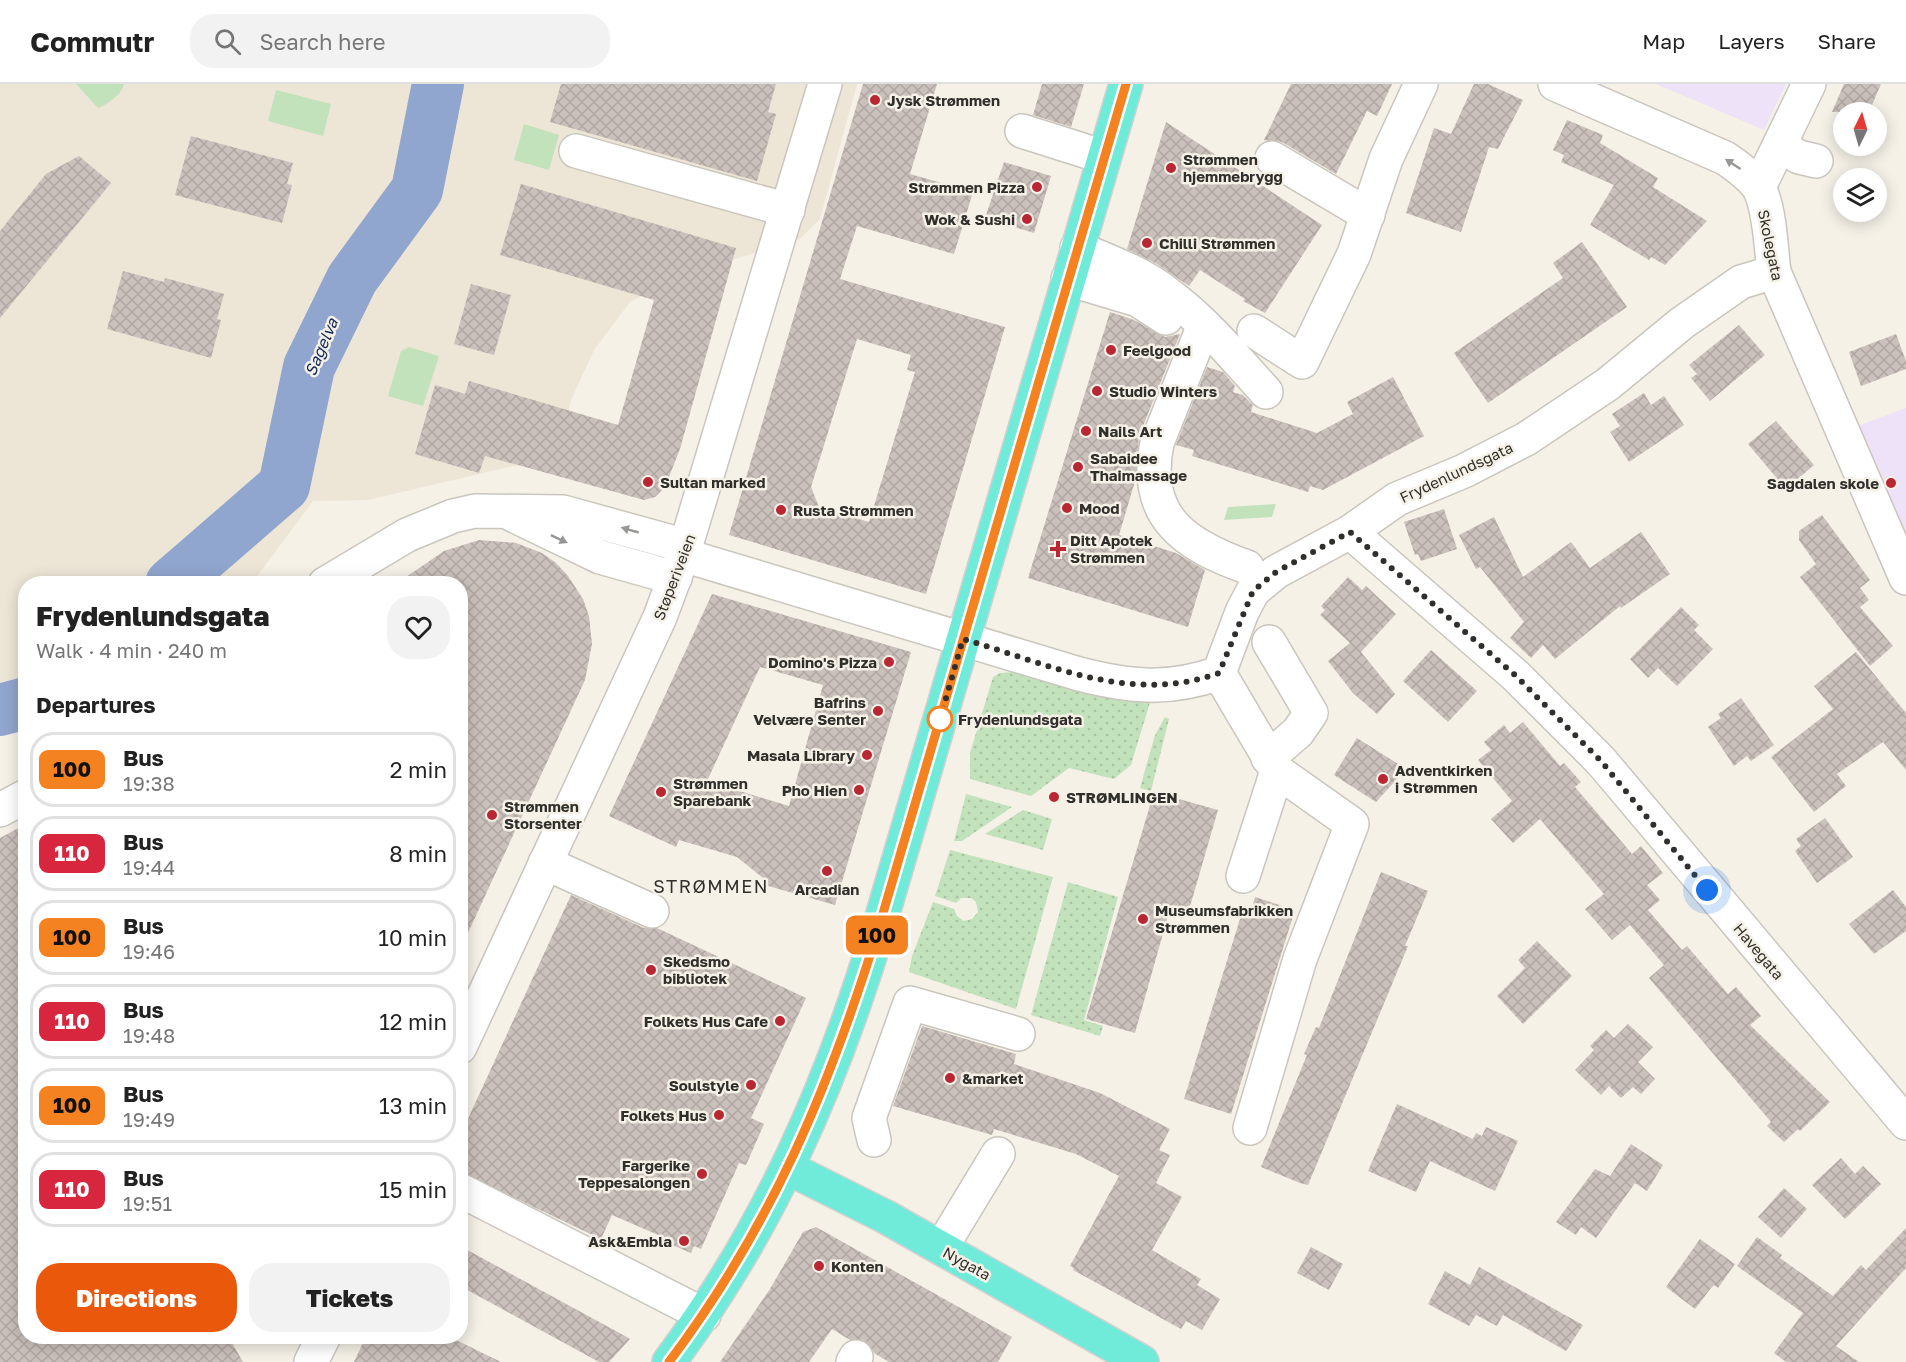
<!DOCTYPE html>
<html lang="en">
<head>
<meta charset="utf-8">
<style>
	:root { --surface:#fff; --page:#f2f2f2; --text:#222; --muted:#767676; --line:#e0e0e0; --accent:#ea580c }
	body { margin:0; font-family:"Golos Text",sans-serif; background:var(--page); color:var(--text); height:100vh; display:flex; flex-direction:column; font-size:22px; white-space:nowrap }
	* { box-sizing:border-box; margin:0 }
	p { font-size:20px; color:var(--muted) }
	.icon { flex:none; width:33px; height:33px; fill:none; stroke:currentColor; stroke-width:2; stroke-linecap:round; stroke-linejoin:round }
	.map { position:relative; flex:1; overflow:hidden }
	.panel { position:absolute; left:18px; top:492px; width:450px; height:768px; display:flex; flex-direction:column; background:var(--surface); border-radius:24px; box-shadow:0 3px 15px #0003 }
	.panel>* { flex:none }
	.badge { padding:0 12px; border-radius:9px; font-size:21px; line-height:39px }
	.needle { width:39px; rotate:5deg }
	.controls { position:absolute; left:1833px; top:18px; display:grid; gap:12px }
	.controls a { display:grid; place-items:center; width:54px; height:54px; border-radius:50%; background:var(--surface); box-shadow:0 3px 15px #0003; font-size:30px }
	.you { position:absolute; width:30px; height:30px; margin:-15px; border:4px solid #fff; border-radius:50%; background:#1a73e8; box-shadow:0 0 0 9px #1a73e833 }
	.map>.badge { position:absolute; translate:-50% -50%; box-shadow:0 0 0 3px #fff }
	h2 { padding:0 18px; font-size:22px; line-height:54px }
	.round { display:grid; place-items:center; flex:none; width:63px; height:63px; border-radius:24px; background:var(--page) }
	.head { display:flex; align-items:center; justify-content:space-between; height:102px; padding:0 18px }
	h1 { font-size:28px; font-weight:800; line-height:45px }
	.cta { display:flex; gap:12px; margin-top:auto; padding:12px 18px }
	.cta a { flex:1; height:69px; border-radius:24px; background:var(--accent); color:#fff; font-size:24px; font-weight:800; line-height:69px; text-align:center }
	.cta a+a { background:var(--page); color:var(--text) }
	ul { padding:0; list-style:none }
	li { display:flex; align-items:center; gap:18px; height:75px; margin:0 12px 9px; padding:0 6px; border:3px solid var(--line); border-radius:24px }
	li div { flex:1 }
	li b { display:block; font-size:22px }
	li em { font-style:normal }
	li .badge { min-width:66px; font-weight:700; text-align:center }
	header { display:flex; align-items:center; gap:36px; box-sizing:border-box; height:84px; padding:0 30px; background:var(--surface); border-bottom:2px solid var(--line) }
	header strong { font-size:28px }
	nav { display:flex; gap:33px; margin-inline-start:auto; font-size:21px }
	.search { width:420px; height:54px; background:var(--page); display:flex; align-items:center; gap:15px; box-sizing:border-box; padding:0 21px; border-radius:24px; color:var(--muted); font-size:22px }
	.map>svg:first-child { display:block }
</style>
</head>
<body>
<header>
<strong>Commutr</strong>
<div class="search"><svg class="icon" aria-label="search" viewBox="0 0 24 24"><circle cx="10" cy="10" r="6"/><path d="M15 15l6 6"/></svg>Search here</div>
<nav><a>Map</a><a>Layers</a><a>Share</a></nav>
</header>
<div class="map">
<svg width="1906" height="1278" viewBox="0 0 1906 1278">
	<defs>
		<pattern id="grass-dots" width="8" height="8" patternUnits="userSpaceOnUse" patternTransform="scale(1.5)"><rect width="8" height="8" fill="#c2e2bc"/><path d="M2 2h.1M6 6h.1" fill="none" stroke="#a7c2a2" stroke-width="1.8" stroke-linecap="round"/></pattern>
		<pattern id="building-cross-hatch" width="8" height="8" patternUnits="userSpaceOnUse" patternTransform="scale(1.5)"><rect width="8" height="8" fill="#cbc1bc"/><path d="M0 0l8 8M0 8l8-8" fill="none" stroke="#afa6a2"/></pattern>
	</defs>
	<rect width="100%" height="100%" fill="#f5f1e7"/>
	<polygon fill="#ede5d6" points="0,0 857,0 820,135 800,155 686,190 630,218 594,266 571,316 560,371 368,416 313,417 252,499 26,500 25,650 0,648"/>
	<g fill="#ede2f7">
		<polygon points="1656,0 1786,0 1764,46"/>
		<polygon points="1906,324 1906,468 1855,343"/>
	</g>
	<g fill="url(#grass-dots)">
		<polygon points="1014,588 1151,615 1131,681 1114,695 1069,684 1031,712 970,695 970,669 993,593 1000,589"/>
		<polygon points="1165,633 1169,635 1151,707 1140,704 1155,651"/>
		<polygon points="966,710 1012,723 962,757 954,757"/>
		<polygon points="1023,726 1052,735 1043,766 985,750"/>
		<polygon points="950,766 1053,793 1016,925 909,888 912,872 933,818 954,825 957,832 964,837 972,835 978,828 976,818 971,814 961,814 956,819 935,812"/>
		<polygon points="1068,798 1118,813 1084,936 1103,942 1100,952 1031,931"/>
	</g>
	<g fill="#c2e2bc">
		<path d="M76,0H124C122,10 108,20 98,24Z"/>
		<polygon points="276,6 331,20 323,52 268,37"/>
		<polygon points="524,40 559,51 549,86 514,76"/>
		<polygon points="409,263 439,272 423,322 388,312 401,267"/>
		<polygon points="1276,420 1272,433 1224,436 1228,423"/>
	</g>
	<g fill="none" stroke-linecap="round" stroke-linejoin="round">
		<g stroke="#91a6ce" stroke-width="52">
			<polyline points="171,500 284,402 309,283 352,195 417,106 438,0"/>
			<polyline points="0,626 26,619"/>
		</g>
	</g>
	<g fill="url(#building-cross-hatch)" fill-rule="evenodd">
		<polygon points="561,0 776,0 768,28 776,30 757,97 550,38"/>
		<path d="M863,0H937L910,90L973,108L954,170L857,142L840,195L1005,243L926,510L729,451ZM857,255L911,271L907,286L915,288L869,438L819,423L811,403Z"/>
		<polygon points="1042,0 1084,0 1071,43 1033,31"/>
		<polygon points="1291,0 1392,0 1377,32 1367,27 1336,90 1282,58 1264,56"/>
		<polygon points="1474,0 1488,0 1523,16 1498,65 1489,63 1461,148 1406,129 1434,44 1451,50"/>
		<polygon points="1844,0 1881,0 1869,28 1832,28"/>
		<polygon points="1567,36 1603,51 1600,59 1658,94 1653,103 1707,137 1665,181 1651,173 1649,176 1590,141 1614,101 1561,78 1564,71 1553,66"/>
		<polygon points="1166,38 1322,141 1265,229 1243,217 1245,215 1200,186 1189,202 1157,180 1127,165"/>
		<polygon points="191,52 293,79 287,100 292,101 282,139 175,111"/>
		<polygon points="79,72 111,99 0,234 0,147 46,90"/>
		<polygon points="1004,78 1051,92 1034,149 985,134"/>
		<polygon points="521,100 736,164 680,365 665,403 655,413 644,416 485,372 479,389 415,370 435,301 465,310 469,297 618,341 654,216 500,171"/>
		<polygon points="1582,158 1627,223 1488,319 1454,269 1563,194 1553,179"/>
		<polygon points="123,187 164,198 165,194 224,210 217,235 221,236 211,274 107,245"/>
		<polygon points="471,200 511,211 494,271 454,260"/>
		<polygon points="1110,228 1134,236 1165,253 1180,250 1139,352 1136,394 1119,451 1176,469 1205,486 1188,543 1028,494"/>
		<polygon points="1739,241 1765,271 1710,317 1691,294 1697,290 1689,281"/>
		<polygon points="1896,250 1906,277 1906,285 1861,302 1849,268"/>
		<polygon points="1207,283 1223,288 1235,302 1233,308 1243,311 1253,321 1251,328 1317,349 1353,330 1347,318 1393,293 1424,352 1323,406 1310,402 1308,408 1192,372 1194,366 1176,361"/>
		<polygon points="1644,309 1651,321 1664,312 1684,341 1629,378 1610,348 1620,342 1612,330"/>
		<polygon points="1776,337 1814,381 1786,405 1748,360"/>
		<polygon points="1444,425 1457,465 1421,477 1418,470 1415,471 1404,438"/>
		<polygon points="1822,431 1870,496 1860,504 1869,516 1860,523 1893,562 1870,582 1800,493 1816,480 1799,456 1799,447"/>
		<polygon points="1494,433 1523,493 1571,458 1590,484 1641,448 1670,490 1621,524 1620,522 1555,575 1543,561 1531,574 1510,554 1524,538 1480,483 1476,485 1459,451"/>
		<polygon points="479,456 516,459 542,469 556,479 568,492 583,515 589,532 592,560 585,596 460,866 460,500 396,500 444,467"/>
		<polygon points="1348,493 1362,506 1366,502 1396,530 1361,568 1395,610 1377,630 1353,609 1328,577 1350,559 1320,531 1325,526 1321,522"/>
		<path d="M712,510L911,568L835,821L761,800L763,794L737,773L679,756L676,763L609,732ZM760,583L823,601L789,722L707,697Z"/>
		<polygon points="1681,523 1699,541 1694,546 1713,565 1677,602 1658,584 1648,594 1630,575"/>
		<polygon points="1431,566 1477,607 1448,638 1403,597"/>
		<polygon points="1856,568 1906,629 1906,686 1883,658 1837,690 1846,702 1814,728 1771,673 1833,625 1814,602"/>
		<polygon points="1741,614 1774,661 1751,677 1747,672 1734,682 1708,643 1721,634 1718,630"/>
		<polygon points="1523,638 1560,682 1564,679 1581,698 1575,703 1632,770 1641,762 1663,789 1647,801 1660,816 1648,826 1682,866 1687,862 1728,910 1736,903 1761,932 1750,941 1830,1018 1800,1047 1798,1045 1784,1058 1767,1042 1771,1038 1649,894 1664,881 1630,841 1612,856 1585,825 1604,810 1540,735 1513,759 1491,735 1512,717 1478,676 1491,666 1484,658 1504,641 1510,649"/>
		<polygon points="1357,654 1406,685 1376,718 1334,691"/>
		<polygon points="1154,708 1218,726 1189,826 1171,821 1135,949 1086,935"/>
		<polygon points="1825,734 1853,773 1817,799 1795,767 1801,762 1796,755"/>
		<polygon points="26,740 26,1252 228,1252 243,1278 0,1278 0,754"/>
		<polygon points="1381,788 1428,807 1405,862 1408,862 1308,1101 1300,1099 1261,1083 1307,971 1304,970 1316,943 1319,944"/>
		<polygon points="1893,806 1906,823 1906,847 1874,870 1849,840"/>
		<polygon points="571,811 644,844 657,844 806,914 751,1034 764,1040 746,1081 739,1079 701,1165 694,1162 691,1169 670,1160 672,1157 612,1131 601,1155 460,1088 468,1064 460,1060 460,1052"/>
		<polygon points="1255,813 1295,826 1231,1030 1184,1015 1244,822 1252,824"/>
		<polygon points="1537,857 1572,892 1523,940 1497,912 1525,884 1518,876"/>
		<polygon points="1628,940 1653,963 1638,978 1655,995 1641,1010 1633,1003 1621,1014 1609,1002 1601,1011 1575,986 1594,966 1590,962 1606,946 1614,954"/>
		<polygon points="922,942 1016,970 1014,980 1100,1009 1170,1045 1159,1066 1170,1071 1156,1099 1182,1113 1152,1166 1201,1195 1197,1201 1220,1215 1202,1246 1186,1237 1181,1245 1073,1186 1074,1184 1070,1182 1119,1092 1076,1070 994,1045 992,1051 893,1022"/>
		<polygon points="1397,1020 1473,1055 1476,1049 1482,1052 1486,1043 1518,1057 1495,1107 1430,1077 1416,1108 1368,1087"/>
		<polygon points="1631,1060 1663,1081 1647,1107 1635,1099 1596,1154 1581,1143 1576,1151 1556,1138 1595,1085 1610,1092"/>
		<polygon points="1841,1074 1855,1090 1863,1082 1881,1100 1845,1135 1812,1101"/>
		<polygon points="1784,1104 1807,1125 1781,1154 1758,1133"/>
		<polygon points="816,1143 1012,1253 998,1278 889,1278 874,1269 865,1257 850,1256 832,1245 809,1278 720,1278 770,1205 803,1148"/>
		<polygon points="1906,1144 1906,1184 1836,1262 1859,1278 1786,1278 1774,1269 1803,1229 1737,1182 1757,1153 1782,1171 1780,1174 1833,1212 1861,1181 1866,1186"/>
		<polygon points="1700,1155 1735,1180 1718,1204 1714,1201 1711,1204 1695,1225 1666,1203"/>
		<polygon points="460,1162 625,1252 630,1255 609,1278 599,1278 460,1202"/>
		<polygon points="1311,1163 1343,1180 1329,1206 1297,1189"/>
		<polygon points="1479,1183 1583,1241 1566,1267 1503,1231 1497,1242 1476,1231 1469,1242 1428,1220 1445,1187 1470,1201"/>
		<polygon points="366,1252 448,1252 501,1278 354,1278"/>
	</g>
	<g fill="none" stroke-linecap="round" stroke-linejoin="round">
		<g stroke="#cac6bd" stroke-width="36">
			<g id="minor">
				<path d="M1555,0L1725,74C1737,82 1748,90 1757,101C1770,119 1771,166 1774,188L1906,494"/>
				<polyline points="1022,47 1104,73"/>
				<polyline points="1780,62 1799,73 1816,77"/>
				<polyline points="576,67 788,126"/>
				<polyline points="1272,74 1368,131"/>
				<polyline points="1759,103 1809,0"/>
				<path d="M1077,164C1108,177 1142,189 1168,210C1205,237 1235,274 1266,308"/>
				<polyline points="1068,195 1138,216 1166,234"/>
				<path d="M1204,241L1157,359C1142,433 1185,461 1247,483"/>
				<polyline points="1254,247 1302,278 1354,170 1386,75 1421,0"/>
				<polyline points="511,430 600,473 675,494"/>
				<polyline points="1350,448 1516,592 1601,677 1906,1039"/>
				<path d="M683,471L1079,590C1130,603 1169,607 1219,589L1242,528L1253,507L1276,488L1350,448L1397,415L1464,387L1526,355L1608,300L1682,239L1741,198L1774,188"/>
				<polyline points="325,500 407,451 453,432 475,427 563,428 686,462"/>
				<polyline points="1219,589 1277,687 1352,740 1300,875 1250,1044"/>
				<polyline points="1268,674 1298,648 1311,629 1269,558"/>
				<polyline points="0,726 26,712"/>
				<polyline points="545,779 652,827"/>
				<polyline points="1243,792 1277,687"/>
				<polyline points="460,963 660,533 683,471 825,0"/>
				<polyline points="874,1056 869,1034 910,919 1018,950"/>
				<polyline points="460,1106 704,1231"/>
				<polyline points="941,1164 998,1070"/>
				<polyline points="311,1278 324,1252"/>
				<polyline points="853,1278 856,1273"/>
			</g>
		</g>
		<g stroke="#d2d1d1" stroke-width="36">
			<g id="major">
				<polyline points="788,1084 886,1133 1142,1278"/>
				<path d="M669,1278C769,1144 831,1002 879,843L1126,0"/>
			</g>
		</g>
		<use href="#minor" stroke="#fff" stroke-width="33"/>
		<use href="#major" stroke="#70ebda" stroke-width="33"/>
	</g>
	<defs><path id="oneway-solid" d="M-6-.8H1V-3.2L6.5 0L1 3.2V.8H-6Z" transform="scale(1.5)"/></defs>
	<g fill="#989796">
		<use href="#oneway-solid" transform="translate(1733 80) rotate(-147)"/>
		<use href="#oneway-solid" transform="translate(630 446) rotate(-164)"/>
		<use href="#oneway-solid" transform="translate(559 455) rotate(25)"/>
	</g>
	<g fill="none" stroke-linecap="round" stroke-linejoin="round">
		<g stroke="#fff" stroke-width="14">
			<path id="line" d="M669,1278C772,1141 829,1005 879,843L1126,0"/>
		</g>
		<use href="#line" stroke="#f58220" stroke-width="9"/>
		<path stroke="#312f2c" stroke-width="6" stroke-dasharray="0 10.8" d="M940,635L963,555C1049,580 1130,621 1219,589L1253,507L1276,488L1350,448L1516,592L1601,677L1707,806"/>
	</g>
	<g fill="#b82733" stroke="#f5f1e7" stroke-width="2">
		<circle cx="875" cy="16" r="6"/>
		<circle cx="1171" cy="84" r="6"/>
		<circle cx="1037" cy="103" r="6"/>
		<circle cx="1027" cy="135" r="6"/>
		<circle cx="1147" cy="159" r="6"/>
		<circle cx="1111" cy="266" r="6"/>
		<circle cx="1097" cy="307" r="6"/>
		<circle cx="1086" cy="347" r="6"/>
		<circle cx="1078" cy="383" r="6"/>
		<circle cx="648" cy="398" r="6"/>
		<circle cx="1891" cy="399" r="6"/>
		<circle cx="1067" cy="424" r="6"/>
		<circle cx="781" cy="426" r="6"/>
		<path d="M1055 456h6v6h6v6h-6v6h-6v-6h-6v-6h6z"/>
		<circle cx="889" cy="578" r="6"/>
		<circle cx="878" cy="627" r="6"/>
		<circle cx="867" cy="671" r="6"/>
		<circle cx="1383" cy="695" r="6"/>
		<circle cx="859" cy="706" r="6"/>
		<circle cx="661" cy="708" r="6"/>
		<circle cx="1054" cy="713" r="6"/>
		<circle cx="492" cy="731" r="6"/>
		<circle cx="827" cy="787" r="6"/>
		<circle cx="1143" cy="835" r="6"/>
		<circle cx="651" cy="886" r="6"/>
		<circle cx="780" cy="937" r="6"/>
		<circle cx="950" cy="994" r="6"/>
		<circle cx="751" cy="1001" r="6"/>
		<circle cx="719" cy="1031" r="6"/>
		<circle cx="702" cy="1090" r="6"/>
		<circle cx="684" cy="1157" r="6"/>
		<circle cx="819" cy="1182" r="6"/>
	</g>
	<circle fill="#fff" stroke="#f58220" stroke-width="3" cx="940" cy="635" r="12"/>
	<g text-anchor="middle" dominant-baseline="central" stroke-width="5" stroke-linejoin="round" paint-order="stroke">
		<g font-size="15" font-weight="bold" fill="#312f2c" stroke="#f5f1e7" text-anchor="start">
			<text x="887" y="16">Jysk Strømmen</text>
			<text x="1183" y="75">Strømmen<tspan x="1183" dy="17">hjemmebrygg</tspan></text>
			<text x="1025" y="103" text-anchor="end">Strømmen Pizza</text>
			<text x="1015" y="135" text-anchor="end">Wok &amp; Sushi</text>
			<text x="1159" y="159">Chilli Strømmen</text>
			<text x="1123" y="266">Feelgood</text>
			<text x="1109" y="307">Studio Winters</text>
			<text x="1098" y="347">Nails Art</text>
			<text x="1090" y="374">Sabaidee<tspan x="1090" dy="17">Thaimassage</tspan></text>
			<text x="660" y="398">Sultan marked</text>
			<text x="1879" y="399" text-anchor="end">Sagdalen skole</text>
			<text x="1079" y="424">Mood</text>
			<text x="793" y="426">Rusta Strømmen</text>
			<text x="1070" y="456">Ditt Apotek<tspan x="1070" dy="17">Strømmen</tspan></text>
			<text x="877" y="578" text-anchor="end">Domino's Pizza</text>
			<text x="866" y="618" text-anchor="end">Bafrins<tspan x="866" dy="17">Velvære Senter</tspan></text>
			<text x="855" y="671" text-anchor="end">Masala Library</text>
			<text x="1395" y="686">Adventkirken<tspan x="1395" dy="17">i Strømmen</tspan></text>
			<text x="673" y="699">Strømmen<tspan x="673" dy="17">Sparebank</tspan></text>
			<text x="847" y="706" text-anchor="end">Pho Hien</text>
			<text x="1066" y="713">STRØMLINGEN</text>
			<text x="504" y="722">Strømmen<tspan x="504" dy="17">Storsenter</tspan></text>
			<text x="827" y="805" text-anchor="middle">Arcadian</text>
			<text x="1155" y="826">Museumsfabrikken<tspan x="1155" dy="17">Strømmen</tspan></text>
			<text x="663" y="877">Skedsmo<tspan x="663" dy="17">bibliotek</tspan></text>
			<text x="768" y="937" text-anchor="end">Folkets Hus Cafe</text>
			<text x="962" y="994">&amp;market</text>
			<text x="739" y="1001" text-anchor="end">Soulstyle</text>
			<text x="707" y="1031" text-anchor="end">Folkets Hus</text>
			<text x="690" y="1081" text-anchor="end">Fargerike<tspan x="690" dy="17">Teppesalongen</tspan></text>
			<text x="672" y="1157" text-anchor="end">Ask&amp;Embla</text>
			<text x="831" y="1182">Konten</text>
		</g>
		<g font-size="15" fill="#312f2c" stroke="#f5f1e7">
			<text transform="translate(1771 161) rotate(78)">Skolegata</text>
			<text transform="translate(1456 388) rotate(-25)">Frydenlundsgata</text>
			<text transform="translate(674 493) rotate(-69)">Støperiveien</text>
			<text transform="translate(1759 867) rotate(50)">Havegata</text>
			<text transform="translate(967 1179) rotate(29)">Nygata</text>
		</g>
		<g font-size="15" font-weight="bold" fill="#312f2c" stroke="#f5f1e7" text-anchor="start">
			<text x="958" y="635">Frydenlundsgata</text>
		</g>
		<g font-size="16" font-style="italic" fill="#132a5b" stroke="#f5f1e7">
			<text transform="translate(321 263) rotate(-67)">Sagelva</text>
		</g>
		<g font-size="18" letter-spacing="1.5" fill="#312f2c" stroke="#f5f1e7">
			<text x="711" y="802">STRØMMEN</text>
		</g>
	</g>
</svg>
<div class="controls">
<a><svg class="needle" viewBox="-14 -14 28 28"><path d="M0-13l5 13h-10z" fill="#e53935"/><path d="M0 13l5-13h-10z" fill="#767676"/></svg></a>
<a><svg class="icon" aria-label="layers" viewBox="0 0 24 24"><path d="M12 4l9 5-9 5-9-5zM3 14l9 5 9-5"/></svg></a>
</div>
<div class="you" style="left:1707px;top:806px"></div>
<b class="badge" style="left:877px;top:851px;background:#f58220;color:#111">100</b>
<section class="panel">
<div class="head"><div><h1>Frydenlundsgata</h1><p>Walk · 4 min · 240 m</p></div><a class="round"><svg class="icon" aria-label="heart" viewBox="0 0 24 24"><path d="M12 20l-8-8c-3-5 5-10 8-4 3-6 11-1 8 4z"/></svg></a></div>
<h2>Departures</h2>
<ul>
<li><span class="badge" style="background:#f58220;color:#111">100</span><div><b>Bus</b><p>19:38</p></div><em>2 min</em></li>
<li><span class="badge" style="background:#d7263d;color:#fff">110</span><div><b>Bus</b><p>19:44</p></div><em>8 min</em></li>
<li><span class="badge" style="background:#f58220;color:#111">100</span><div><b>Bus</b><p>19:46</p></div><em>10 min</em></li>
<li><span class="badge" style="background:#d7263d;color:#fff">110</span><div><b>Bus</b><p>19:48</p></div><em>12 min</em></li>
<li><span class="badge" style="background:#f58220;color:#111">100</span><div><b>Bus</b><p>19:49</p></div><em>13 min</em></li>
<li><span class="badge" style="background:#d7263d;color:#fff">110</span><div><b>Bus</b><p>19:51</p></div><em>15 min</em></li>
</ul>
<div class="cta"><a>Directions</a><a>Tickets</a></div>
</section>
</div>
</body>
</html>
